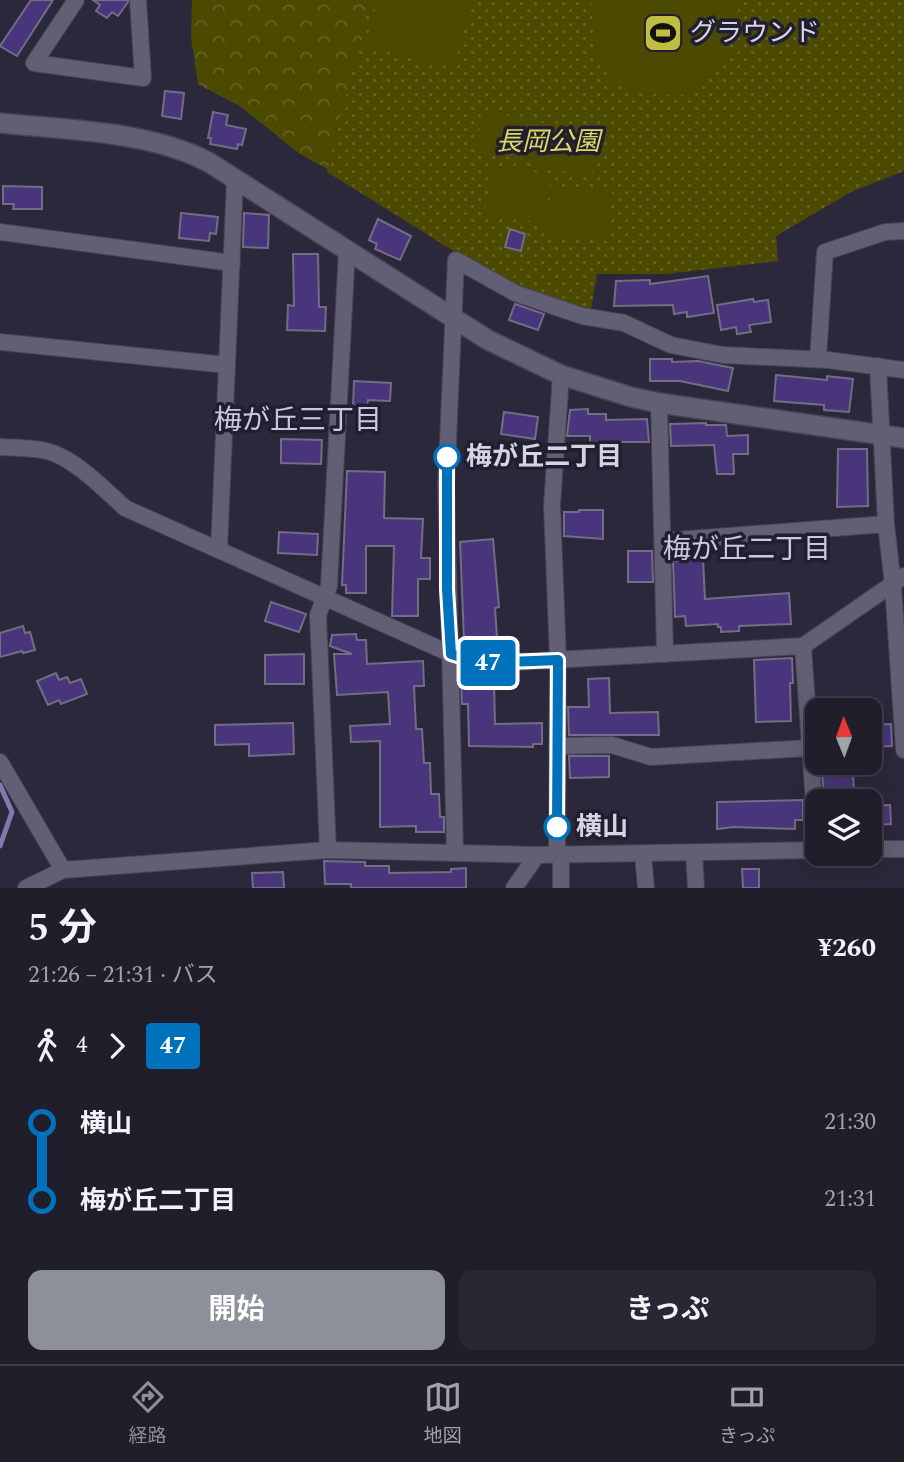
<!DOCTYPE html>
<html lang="ja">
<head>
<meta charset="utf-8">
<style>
	:root { --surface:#211e2c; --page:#292734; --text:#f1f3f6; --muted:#a2a2a9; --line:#3e3c48; --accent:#8c9099 }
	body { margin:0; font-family:Spectral,"Noto Sans JP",serif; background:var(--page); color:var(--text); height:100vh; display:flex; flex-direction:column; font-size:26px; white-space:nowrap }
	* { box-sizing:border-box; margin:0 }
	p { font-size:23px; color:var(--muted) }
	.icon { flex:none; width:38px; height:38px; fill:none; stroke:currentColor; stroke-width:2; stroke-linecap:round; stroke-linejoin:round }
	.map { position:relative; height:888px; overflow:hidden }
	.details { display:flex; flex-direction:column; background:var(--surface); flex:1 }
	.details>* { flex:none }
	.badge { padding:0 14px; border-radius:5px; font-size:24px; line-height:46px }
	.needle { width:46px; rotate:359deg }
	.controls { position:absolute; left:805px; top:698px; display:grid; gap:14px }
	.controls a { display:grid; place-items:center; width:77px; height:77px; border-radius:14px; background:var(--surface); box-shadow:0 7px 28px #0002,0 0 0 2px var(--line); font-size:35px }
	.map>.badge { position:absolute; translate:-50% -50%; box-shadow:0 0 0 4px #fff }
	.legs { display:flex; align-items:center; gap:10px; height:77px; padding:0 28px; font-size:23px }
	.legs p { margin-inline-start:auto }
	.headline { display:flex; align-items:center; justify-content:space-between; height:119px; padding:0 28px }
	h1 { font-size:38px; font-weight:700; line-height:52px }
	.action { display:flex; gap:14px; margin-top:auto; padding:14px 28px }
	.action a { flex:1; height:80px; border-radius:14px; background:var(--accent); color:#fff; font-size:28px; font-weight:700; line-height:80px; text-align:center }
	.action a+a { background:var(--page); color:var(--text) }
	ul { padding:0 28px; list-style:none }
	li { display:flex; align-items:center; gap:24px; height:77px; font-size:26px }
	li i { display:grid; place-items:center; width:10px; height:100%; margin:0 9px; background:currentColor }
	li i::after { content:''; width:18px; height:18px; margin:-9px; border:5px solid; border-radius:50%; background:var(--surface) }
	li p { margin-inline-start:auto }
	li:first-child i { background:linear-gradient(#0000 50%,currentColor 0) }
	li:last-child i { background:linear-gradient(currentColor 50%,#0000 0) }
	.tab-bar { display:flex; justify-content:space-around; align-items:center; height:98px; border-top:2px solid var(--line); background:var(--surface); font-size:19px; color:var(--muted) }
	.tab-bar a { display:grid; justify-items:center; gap:4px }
	.tab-bar .active { color:var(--accent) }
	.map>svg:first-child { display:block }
</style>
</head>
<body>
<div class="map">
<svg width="904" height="888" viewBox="0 0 904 888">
	<defs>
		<pattern id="forest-crowns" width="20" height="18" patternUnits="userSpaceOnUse" patternTransform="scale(1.75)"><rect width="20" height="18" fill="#4b4a00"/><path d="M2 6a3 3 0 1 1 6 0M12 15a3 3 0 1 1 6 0" fill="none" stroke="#646325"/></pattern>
		<pattern id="park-dots" width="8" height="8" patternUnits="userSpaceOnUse" patternTransform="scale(1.75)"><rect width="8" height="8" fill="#4b4a00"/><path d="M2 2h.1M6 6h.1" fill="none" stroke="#646325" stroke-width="1.8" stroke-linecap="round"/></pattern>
	</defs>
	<rect width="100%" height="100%" fill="#2c283b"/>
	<polygon fill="url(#forest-crowns)" points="192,0 372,0 452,241 446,247 353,183 300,154 241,107 198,84 191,38"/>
	<polygon fill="url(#park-dots)" points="370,0 904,0 904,171 851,192 776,236 778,261 666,274 597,274 591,310 521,288 478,266 327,172"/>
	<g fill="#4b4a00">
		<polygon points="377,0 471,0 454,68 366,46"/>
		<path d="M591,0H738C740,26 726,59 708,78C701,84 692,90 685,95L649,94L613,84L595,52Z"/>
		<polygon points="481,113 535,118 531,159 477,154"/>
		<polygon points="538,122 597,128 592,174 533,168"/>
		<polygon points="492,166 551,174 545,223 485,215"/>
		<polygon points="551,186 612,191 607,241 547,235"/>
	</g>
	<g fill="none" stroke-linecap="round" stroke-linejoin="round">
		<polyline stroke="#8577ad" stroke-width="5" points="0,785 12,812 0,846"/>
	</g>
	<g fill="#49357b" stroke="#716d84" stroke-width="2">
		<polygon points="31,0 53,0 17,56 0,46"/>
		<polygon points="93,0 128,0 128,2 118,16 112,12 107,18 96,11 100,5"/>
		<polygon points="165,91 184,93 181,119 162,116"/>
		<polygon points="213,112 228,115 226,125 246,129 242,145 238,144 237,149 210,144 211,138 208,138"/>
		<polygon points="3,186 42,187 42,209 13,209 14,204 3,204"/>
		<polygon points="181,213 218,217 216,234 210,233 209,241 179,238"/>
		<polygon points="244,213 269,215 268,248 243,247"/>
		<polygon points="378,219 411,236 400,260 375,249 377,244 369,240"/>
		<polygon points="510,229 525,234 521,251 505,247"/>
		<polygon points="293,254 318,254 319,307 326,307 325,331 287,330 288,305 294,306"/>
		<polygon points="708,276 714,313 687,317 687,312 674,314 673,305 614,306 616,281 650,280 650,284"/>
		<polygon points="753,299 754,302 768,300 771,322 749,325 751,332 737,334 736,327 721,330 717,305"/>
		<polygon points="515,304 544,314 538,330 509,320"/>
		<polygon points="650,359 672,359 672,362 698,361 733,368 728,391 680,381 650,381"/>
		<polygon points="776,375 827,380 827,376 853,379 849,412 824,410 824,405 774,401"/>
		<polygon points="354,381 391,383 390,401 368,400 367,406 353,405"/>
		<polygon points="588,409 588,414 606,414 606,420 647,419 649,442 590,442 590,436 567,436 570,410"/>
		<polygon points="504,412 538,417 535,439 501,434"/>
		<polygon points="706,423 706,425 726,425 727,436 748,435 748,454 733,454 734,474 717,474 714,445 671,446 670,424"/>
		<polygon points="281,439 322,440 321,464 281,463"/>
		<polygon points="838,449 867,449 868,506 837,507"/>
		<polygon points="347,471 385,472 384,518 423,519 421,558 430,558 430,579 418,579 418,616 392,616 394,546 366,546 366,593 346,593 346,585 342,585"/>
		<polygon points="579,510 603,510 603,539 564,536 564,512 579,512"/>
		<polygon points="279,532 318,534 317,555 278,553"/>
		<polygon points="493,539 499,607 495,608 497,638 464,640 460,542"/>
		<polygon points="628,551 652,551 653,582 628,582"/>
		<polygon points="703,559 705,599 789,593 791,624 739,626 739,631 721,632 721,627 718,627 718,624 686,626 685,616 675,617 673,561"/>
		<polygon points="271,602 306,614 299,632 265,621"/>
		<polygon points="23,626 25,633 30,632 35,650 23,653 22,651 0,657 0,633"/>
		<polygon points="356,634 357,640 366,640 367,664 423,661 424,686 414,686 416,729 422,729 424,763 430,763 431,794 439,794 440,817 444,817 444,832 416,832 416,826 380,827 380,741 351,742 350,726 390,724 388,692 337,695 334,654 352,654 330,646 332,635"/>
		<polygon points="304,654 304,684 265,684 265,655"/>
		<polygon points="792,658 793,683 790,683 791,721 756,722 754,660"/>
		<polygon points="56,673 59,680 67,677 70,683 81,679 87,694 61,704 59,700 48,705 37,681"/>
		<polygon points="609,678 610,713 658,712 659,735 569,735 568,707 589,707 588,679"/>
		<polygon points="461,682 494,682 495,724 542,723 542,744 533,744 533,747 469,746 468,704 462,704"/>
		<polygon points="293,723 294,754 249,756 249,744 215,745 215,725"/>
		<polygon points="891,724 892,746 870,747 870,725"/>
		<polygon points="569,756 609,756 609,777 570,778"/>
		<polygon points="853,772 854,792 824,794 822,773"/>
		<polygon points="803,800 803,820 795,820 795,829 733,827 717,829 717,802"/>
		<polygon points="890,805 891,824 870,825 870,806"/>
		<polygon points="324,861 365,862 365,866 389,866 389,873 451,872 451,869 466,868 466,888 351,888 351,884 325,884"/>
		<polygon points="742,869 759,869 759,888 743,888"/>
		<polygon points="283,872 284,888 253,888 252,873"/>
	</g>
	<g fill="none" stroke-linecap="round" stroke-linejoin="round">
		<g stroke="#474354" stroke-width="18">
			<g id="minor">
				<polyline points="76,0 34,63 143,78 138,0"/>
				<polyline points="0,232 232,263"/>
				<polyline points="0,342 227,365"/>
				<polyline points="818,359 825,252 885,232 904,231"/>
				<polyline points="878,366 886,524 893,585 904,750"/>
				<polyline points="659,403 665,654"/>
				<path d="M0,447C19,448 43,447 60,456C84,468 105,490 125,508L451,654L481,664L803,646L904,576"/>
				<polyline points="663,541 886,524"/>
				<polyline points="219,550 235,179"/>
				<polyline points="803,646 817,848"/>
				<polyline points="557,746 612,745 651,757 810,748"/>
				<polyline points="0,762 63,870"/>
				<polyline points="870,849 904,849"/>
				<polyline points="328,850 318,615 329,586 347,251"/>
				<polyline points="455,852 446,485 456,260 515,293 582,316 624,323 671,345 723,355 828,360 904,370"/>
				<polyline points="694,853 696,888"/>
				<polyline points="557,854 558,660 552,505 561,375"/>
				<polyline points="561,854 561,888"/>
				<polyline points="643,854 646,888"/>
				<polyline points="26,888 63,870 328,850 537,855 817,850"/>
				<polyline points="514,888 537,855"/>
			</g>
		</g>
		<g stroke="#474354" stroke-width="22">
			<path id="tertiary" d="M0,123C66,130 152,131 210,163L488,340L561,375L631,397L659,403L904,438"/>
		</g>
		<use href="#minor" stroke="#625e74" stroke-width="16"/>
		<use href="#tertiary" stroke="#625e74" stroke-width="19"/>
	</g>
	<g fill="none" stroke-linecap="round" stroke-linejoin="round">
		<g stroke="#fff" stroke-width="16">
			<polyline id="line-1" points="447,457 447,589 451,654 481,663 558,660 557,827"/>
		</g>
		<use href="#line-1" stroke="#0072bc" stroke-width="10"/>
	</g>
	<defs>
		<g id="stadium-square" transform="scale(2.0125)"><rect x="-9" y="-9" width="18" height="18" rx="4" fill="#bfbe41" stroke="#221e31"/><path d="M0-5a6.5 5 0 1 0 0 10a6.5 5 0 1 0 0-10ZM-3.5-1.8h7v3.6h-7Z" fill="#111"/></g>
	</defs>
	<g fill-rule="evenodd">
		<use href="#stadium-square" x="663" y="33"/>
	</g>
	<g fill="#fff" stroke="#0072bc" stroke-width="3.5">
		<circle cx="447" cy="457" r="12"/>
		<circle cx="557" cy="827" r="12"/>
	</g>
	<g text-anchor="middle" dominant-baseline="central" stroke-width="7" stroke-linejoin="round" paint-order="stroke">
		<g font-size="26" fill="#d7d4e1" stroke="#221e31" text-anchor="start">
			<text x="690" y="33">グラウンド</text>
		</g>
		<g font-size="26" font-style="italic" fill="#dbda60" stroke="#221e31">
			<text x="548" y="142">長岡公園</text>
		</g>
		<g font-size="26" font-weight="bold" fill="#d7d4e1" stroke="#221e31" text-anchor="start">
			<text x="466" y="457">梅が丘二丁目</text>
			<text x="576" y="827">横山</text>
		</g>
		<g font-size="28" fill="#ccc7e1" stroke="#221e31">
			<text x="298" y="420">梅が丘三丁目</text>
			<text x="747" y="549">梅が丘二丁目</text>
		</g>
	</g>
</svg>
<div class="controls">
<a><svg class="needle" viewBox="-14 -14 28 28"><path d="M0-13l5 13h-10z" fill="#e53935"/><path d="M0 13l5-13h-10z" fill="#a2a2a9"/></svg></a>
<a><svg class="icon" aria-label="layers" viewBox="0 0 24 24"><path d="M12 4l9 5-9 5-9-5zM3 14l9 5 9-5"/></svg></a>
</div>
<b class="badge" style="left:488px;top:663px;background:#0072bc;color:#fff">47</b>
</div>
<section class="details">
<div class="headline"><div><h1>5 分</h1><p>21:26 – 21:31 · バス</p></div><b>¥260</b></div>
<div class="legs"><svg class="icon" aria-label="walk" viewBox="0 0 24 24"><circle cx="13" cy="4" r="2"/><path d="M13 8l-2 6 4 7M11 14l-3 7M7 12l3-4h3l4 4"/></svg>4<svg class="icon" aria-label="forward" viewBox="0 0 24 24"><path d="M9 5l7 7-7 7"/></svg><b class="badge" style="background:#0072bc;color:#fff">47</b></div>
<ul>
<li><i style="color:#0072bc"></i><b>横山</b><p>21:30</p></li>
<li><i style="color:#0072bc"></i><b>梅が丘二丁目</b><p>21:31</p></li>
</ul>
<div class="action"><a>開始</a><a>きっぷ</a></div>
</section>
<nav class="tab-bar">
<a class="active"><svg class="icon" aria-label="directions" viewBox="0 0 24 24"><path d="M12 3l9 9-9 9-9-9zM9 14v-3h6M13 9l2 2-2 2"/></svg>経路</a>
<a><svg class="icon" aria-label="map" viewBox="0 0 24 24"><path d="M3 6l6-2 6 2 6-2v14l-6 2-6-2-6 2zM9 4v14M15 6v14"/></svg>地図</a>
<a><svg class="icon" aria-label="tickets" viewBox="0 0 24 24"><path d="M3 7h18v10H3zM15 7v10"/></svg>きっぷ</a>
</nav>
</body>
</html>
